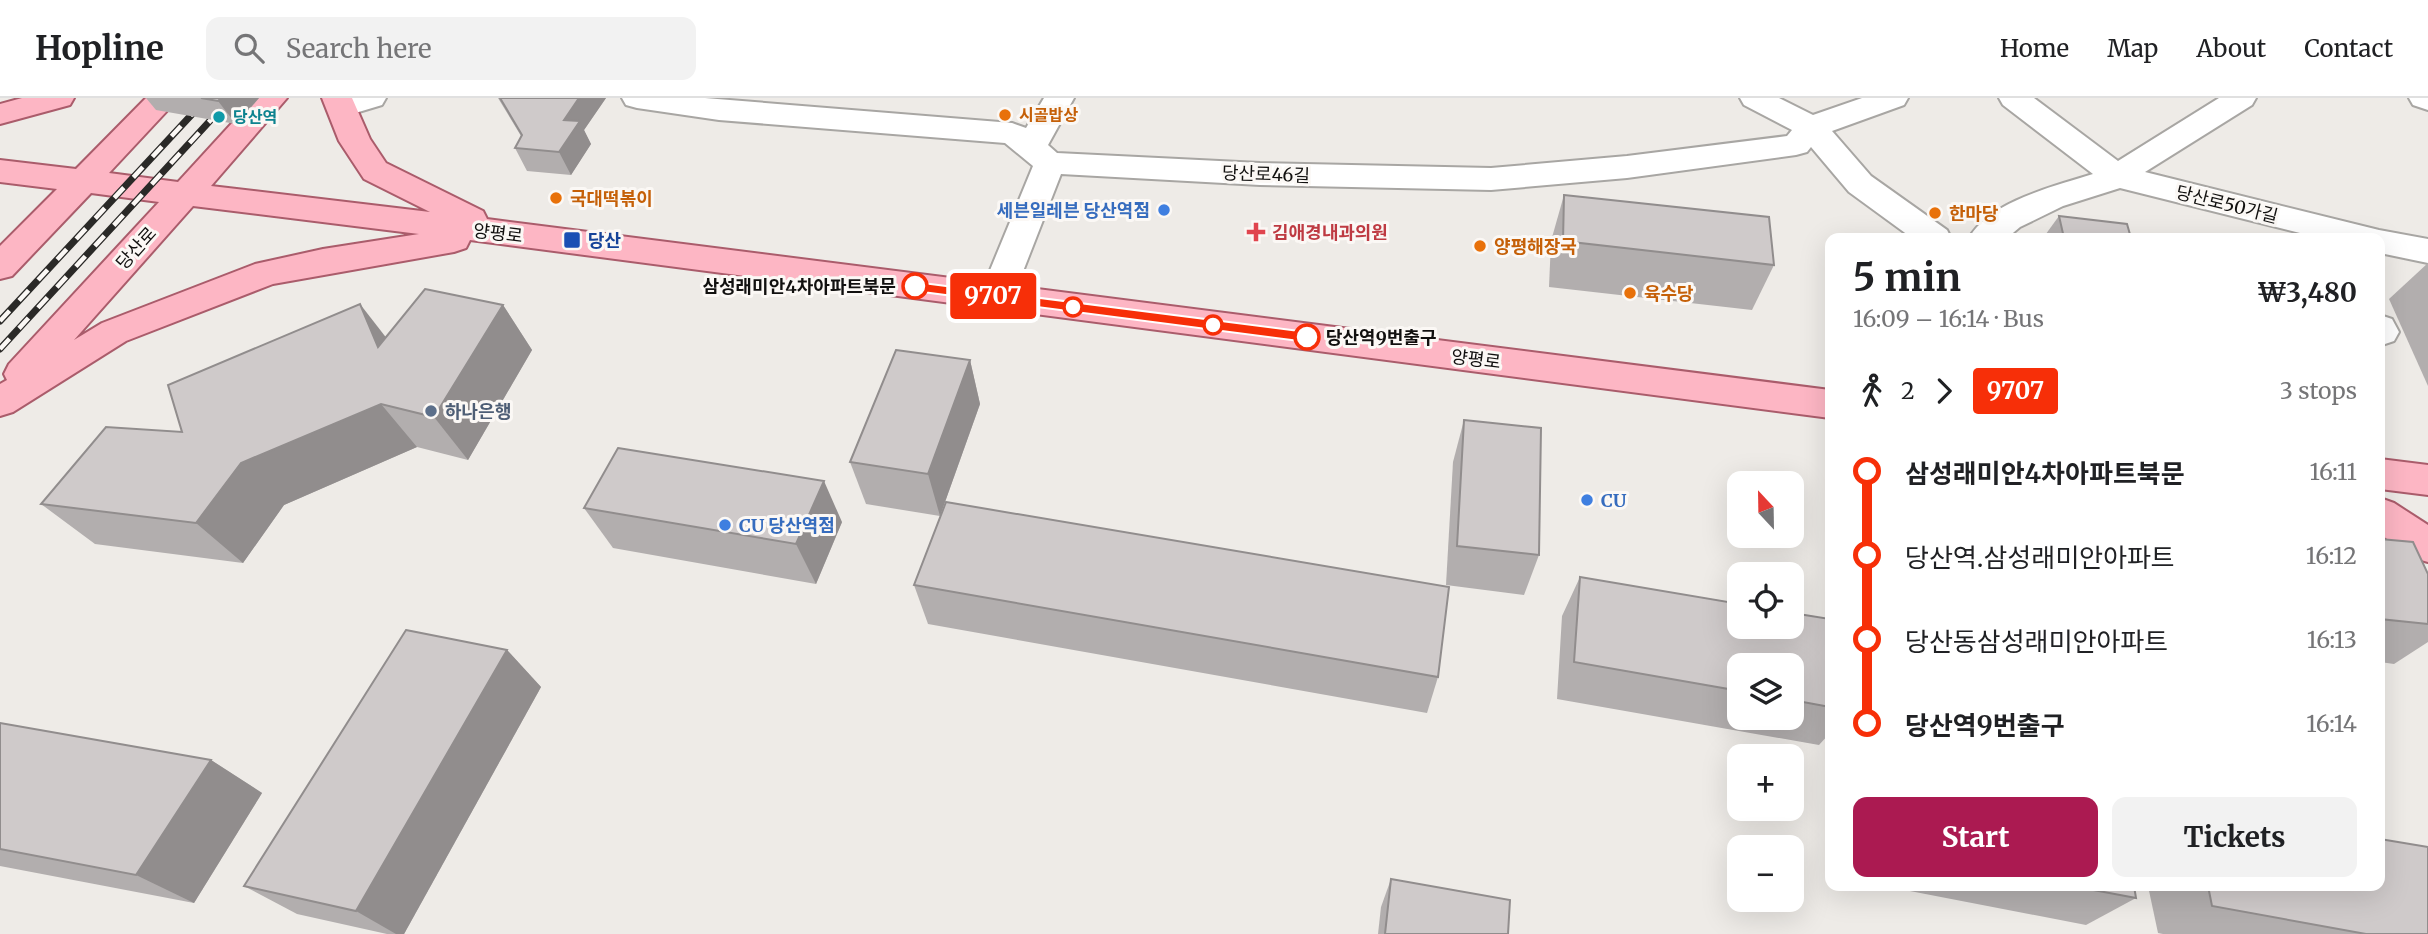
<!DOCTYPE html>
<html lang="en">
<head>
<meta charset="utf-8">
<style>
	:root { --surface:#fff; --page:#f2f2f2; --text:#202124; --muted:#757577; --line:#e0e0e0; --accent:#ab1a51 }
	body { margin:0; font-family:Merriweather,"Noto Sans KR",serif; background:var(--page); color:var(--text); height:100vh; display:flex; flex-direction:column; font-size:26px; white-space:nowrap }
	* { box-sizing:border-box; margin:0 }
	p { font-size:23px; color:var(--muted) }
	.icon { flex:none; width:38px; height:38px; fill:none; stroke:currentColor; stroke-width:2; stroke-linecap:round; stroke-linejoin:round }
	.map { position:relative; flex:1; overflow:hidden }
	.sheet { position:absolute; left:1825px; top:135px; width:560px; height:658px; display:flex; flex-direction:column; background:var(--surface); border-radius:14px; box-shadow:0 7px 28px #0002 }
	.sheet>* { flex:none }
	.badge { padding:0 14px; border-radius:5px; font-size:24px; line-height:46px }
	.needle { width:46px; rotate:338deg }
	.fabs { position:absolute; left:1727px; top:373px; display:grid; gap:14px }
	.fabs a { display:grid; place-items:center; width:77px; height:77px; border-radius:14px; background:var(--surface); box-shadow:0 7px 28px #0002; font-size:35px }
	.map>.badge { position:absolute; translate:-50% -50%; box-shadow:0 0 0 4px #fff }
	.legs { display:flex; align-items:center; gap:10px; height:77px; padding:0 28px; font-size:23px }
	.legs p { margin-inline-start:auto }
	.head { display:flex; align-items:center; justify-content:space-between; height:119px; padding:0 28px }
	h1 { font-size:38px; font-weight:700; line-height:52px }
	.cta { display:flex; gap:14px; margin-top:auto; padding:14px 28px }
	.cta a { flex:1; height:80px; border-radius:14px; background:var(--accent); color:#fff; font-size:28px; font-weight:700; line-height:80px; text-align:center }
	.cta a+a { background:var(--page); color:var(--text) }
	ul { padding:0 28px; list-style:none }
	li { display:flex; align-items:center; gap:24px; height:84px; font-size:26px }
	li i { display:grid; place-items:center; width:10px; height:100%; margin:0 9px; background:currentColor }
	li i::after { content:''; width:18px; height:18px; margin:-9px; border:5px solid; border-radius:50%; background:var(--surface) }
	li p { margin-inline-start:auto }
	li:first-child i { background:linear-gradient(#0000 50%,currentColor 0) }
	li:last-child i { background:linear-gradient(currentColor 50%,#0000 0) }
	header { display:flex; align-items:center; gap:42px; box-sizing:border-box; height:98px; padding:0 35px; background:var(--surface); border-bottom:2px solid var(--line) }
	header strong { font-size:33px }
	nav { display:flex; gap:38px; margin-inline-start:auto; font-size:24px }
	.search { width:490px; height:63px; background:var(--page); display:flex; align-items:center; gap:18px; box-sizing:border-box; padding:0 24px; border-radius:14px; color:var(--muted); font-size:26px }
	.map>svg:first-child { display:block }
</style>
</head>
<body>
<header>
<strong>Hopline</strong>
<div class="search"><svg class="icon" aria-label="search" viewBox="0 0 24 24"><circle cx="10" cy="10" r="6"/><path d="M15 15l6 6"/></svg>Search here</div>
<nav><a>Home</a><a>Map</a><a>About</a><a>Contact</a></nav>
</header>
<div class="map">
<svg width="2428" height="836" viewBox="0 0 2428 836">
	<rect width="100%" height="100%" fill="#eeebe7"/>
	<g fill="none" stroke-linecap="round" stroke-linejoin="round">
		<g stroke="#a8a6a3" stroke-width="4">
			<g id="minor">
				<polygon points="338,0 386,0 382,7 342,19 331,16 327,9 331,2"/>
				<polygon points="622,0 705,0 1012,25 1026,30 1044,0 1074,0 1048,47 1057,55 1260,65 1491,70 1627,58 1787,38 1792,32 1744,7 1740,0 1779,0 1813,17 1862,0 1908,0 1904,7 1832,33 1871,78 1947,132 1951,140 1912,140 1849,94 1811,49 1807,54 1796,57 1627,80 1491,92 1260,87 1061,76 1013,199 1008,208 996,212 984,208 979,199 1033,68 1005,45 719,22 637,10 626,7"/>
				<path d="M1999,0H2034L2118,63L2219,0H2256L2252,7L2145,74L2379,132L2428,141V165L2380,155V140H2320L2120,90L2063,108L2020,129L2007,140H1969C1990,103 2055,88 2093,76L2003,7Z"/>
				<polygon points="2409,0 2428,0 2428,12 2413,7"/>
				<polygon points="2380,217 2392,221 2399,234 2394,243 2382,247"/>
			</g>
		</g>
		<g stroke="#aa5c6b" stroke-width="4">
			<g id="major">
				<polygon points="22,0 74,0 70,7 0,26 0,6"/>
				<path d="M146,0H179L109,75L178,84L255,0H287L211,88L430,114L364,81L339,43L322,0H352L370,41L386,65L483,113L487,121L1830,292V320L470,142L466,150L454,154L273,186L126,243L13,314L0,318V286L7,282L4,276L9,266L159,104L91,95L12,178L0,181V148L57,91L0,84V62L76,71ZM193,108L419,136L323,151L255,166L102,225L74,242Z"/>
				<polygon points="2380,361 2428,367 2428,397 2380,391"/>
				<polygon points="2380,400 2394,405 2428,427 2428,464 2414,460 2380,436"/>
			</g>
		</g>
		<use href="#minor" fill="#fff" fill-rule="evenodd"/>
		<use href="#major" fill="#fdb6c4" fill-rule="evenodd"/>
		<g stroke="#2a2927" stroke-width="7">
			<g id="rail">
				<polyline points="0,223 207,0"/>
				<polyline points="0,251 231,0"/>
			</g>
		</g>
		<use href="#rail" stroke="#fbf8f5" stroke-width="4.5" stroke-dasharray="14" stroke-linecap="butt"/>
	</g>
	<g fill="#b2aeae" fill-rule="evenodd">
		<polygon points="146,0 259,0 236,26 156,12"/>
		<polygon points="498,0 606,0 584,32 591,46 571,77 527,73 515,50 521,38"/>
		<polygon points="1564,97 1774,167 1752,212 1549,189 1551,143"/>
		<polygon points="2059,118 2131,140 2043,140"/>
		<polygon points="2428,165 2428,288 2389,201"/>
		<polygon points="503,207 532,252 468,362 417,349 284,407 243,465 95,446 41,406 182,334 386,239"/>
		<polygon points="970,262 980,306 940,418 866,406 850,364"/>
		<polygon points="1464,322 1539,457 1524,497 1446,487 1453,364"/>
		<polygon points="584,410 842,424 816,486 613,450"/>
		<polygon points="2380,441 2428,476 2428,544 2394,566 2380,564"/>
		<path d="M1580,479L1830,521V635L1819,647L1557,601L1562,518ZM1740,567H1792V620H1740Z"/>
		<polygon points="914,487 1438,579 1427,615 928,526"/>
		<polygon points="507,552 541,589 404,836 387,836 297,816 244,788"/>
		<polygon points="0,625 211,662 262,695 194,805 0,768"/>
		<polygon points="1391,781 1508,836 1378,836 1381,809"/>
		<polygon points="1884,788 2134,788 2136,800 2086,827"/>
		<polygon points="2148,788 2380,788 2428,836 2163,836 2158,835"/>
	</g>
	<g fill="#918d8d">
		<polygon points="221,0 259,0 236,26 218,3"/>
		<polygon points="579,0 606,0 584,32 591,46 571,77 559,54 564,22"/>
		<polygon points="360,206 395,251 378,249"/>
		<polygon points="503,207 532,252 468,362 434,319"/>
		<polygon points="970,262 980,306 940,418 928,376"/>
		<polygon points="381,306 417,349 284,407 243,465 196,425 241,365"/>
		<polygon points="824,383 842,424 816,486 796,446"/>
		<polygon points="507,552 541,589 404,836 396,836 356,813"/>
		<polygon points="211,662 262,695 194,805 136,777"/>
	</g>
	<g fill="#cfcaca" stroke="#918d8d" stroke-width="2">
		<polygon points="201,0 221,0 218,3"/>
		<polygon points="500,0 579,0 564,22 580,23 559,54 515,50 522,37"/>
		<polygon points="1564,97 1769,119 1774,167 1563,143"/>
		<polygon points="2059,118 2127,126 2131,140 2064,140"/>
		<polygon points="425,191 503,207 434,319 381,306 241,365 196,425 41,406 106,329 182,334 168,287 360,206 378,249"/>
		<polygon points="896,252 970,262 928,376 850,364"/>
		<polygon points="1464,322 1541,330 1539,457 1457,448"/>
		<polygon points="618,350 824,383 796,446 584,410"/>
		<polygon points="946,404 1449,489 1438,579 914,487"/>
		<polygon points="2380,441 2413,444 2428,476 2428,526 2380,521"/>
		<polygon points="1580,479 1740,506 1740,528 1792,528 1792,515 1830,521 1830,609 1792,602 1792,567 1740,567 1740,593 1574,564"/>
		<polygon points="406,532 507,552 356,813 244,788"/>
		<polygon points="0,625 211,662 136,777 0,751"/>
		<polygon points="2380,741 2428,749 2428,836 2366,836 2212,808 2208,788 2380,788"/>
		<polygon points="1391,781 1510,802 1508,836 1385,836"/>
		<polygon points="2072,788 2134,788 2136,800"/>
	</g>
	<polygon fill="#f72f08" stroke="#fff" stroke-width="2" points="915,184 1307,234 1313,239 1307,244 915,193 909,188"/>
	<g fill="#e8710a" stroke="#fbf8f5" stroke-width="2.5">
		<circle cx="1005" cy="17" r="7"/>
		<circle cx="556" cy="100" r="7"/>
		<circle cx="1935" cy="115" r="7"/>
		<circle cx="1480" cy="148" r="7"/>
		<circle cx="1630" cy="195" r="7"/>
	</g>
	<circle fill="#0f9aa8" stroke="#fbf8f5" stroke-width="2.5" cx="219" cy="19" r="7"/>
	<g fill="#3f7fe0" stroke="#fbf8f5" stroke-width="2.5">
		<circle cx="1164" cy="112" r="7"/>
		<circle cx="1587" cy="402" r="7"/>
		<circle cx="725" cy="427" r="7"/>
	</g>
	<path fill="#e0444e" stroke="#fbf8f5" stroke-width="2.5" d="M1252.5 123.5h7v7h7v7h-7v7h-7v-7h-7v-7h7z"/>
	<rect fill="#1a4fb4" stroke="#fbf8f5" stroke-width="2.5" x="563" y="133" width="18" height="18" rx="3.5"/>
	<g fill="#fff" stroke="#f72f08" stroke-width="3.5">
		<circle cx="915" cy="188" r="12"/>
		<circle cx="1073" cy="209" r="9"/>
		<circle cx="1213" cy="227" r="9"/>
		<circle cx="1307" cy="239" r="12"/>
	</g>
	<circle fill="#5c6f8a" stroke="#fbf8f5" stroke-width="2.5" cx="431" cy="313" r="7"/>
	<g text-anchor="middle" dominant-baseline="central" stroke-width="6" stroke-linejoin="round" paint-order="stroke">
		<g font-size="16" font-weight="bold" fill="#c56008" stroke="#fbf8f5" text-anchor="start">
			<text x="1019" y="17">시골밥상</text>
		</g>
		<g font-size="16" font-weight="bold" fill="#0d838f" stroke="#fbf8f5" text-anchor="start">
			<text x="233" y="19">당산역</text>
		</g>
		<g font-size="18" fill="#11100f" stroke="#fbf8f5">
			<text transform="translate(1266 76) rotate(2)">당산로46길</text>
			<text transform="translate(2227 106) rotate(14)">당산로50가길</text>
			<text transform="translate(498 135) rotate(7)">양평로</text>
			<text transform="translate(136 150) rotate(-48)">당산로</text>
			<text transform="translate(1476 261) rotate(7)">양평로</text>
		</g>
		<g font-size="18" font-weight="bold" fill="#c56008" stroke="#fbf8f5" text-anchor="start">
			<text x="570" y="100">국대떡볶이</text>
			<text x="1949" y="115">한마당</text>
			<text x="1494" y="148">양평해장국</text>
			<text x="1644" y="195">육수당</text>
		</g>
		<g font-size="18" font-weight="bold" fill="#366cbe" stroke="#fbf8f5" text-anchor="start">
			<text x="1150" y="112" text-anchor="end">세븐일레븐 당산역점</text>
			<text x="1601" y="402">CU</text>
			<text x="739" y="427">CU 당산역점</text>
		</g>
		<g font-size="18" font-weight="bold" fill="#be3a42" stroke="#fbf8f5" text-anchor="start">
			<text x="1272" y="134">김애경내과의원</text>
		</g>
		<g font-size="18" font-weight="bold" fill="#164399" stroke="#fbf8f5" text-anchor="start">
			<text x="588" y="142">당산</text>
		</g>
		<g font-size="18" font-weight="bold" fill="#11100f" stroke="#fbf8f5" text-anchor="end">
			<text x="896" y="188">삼성래미안4차아파트북문</text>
			<text x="1326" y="239" text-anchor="start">당산역9번출구</text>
		</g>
		<g font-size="18" font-weight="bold" fill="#4e5e75" stroke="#fbf8f5" text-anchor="start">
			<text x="445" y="313">하나은행</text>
		</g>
	</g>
</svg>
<div class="fabs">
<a><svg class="needle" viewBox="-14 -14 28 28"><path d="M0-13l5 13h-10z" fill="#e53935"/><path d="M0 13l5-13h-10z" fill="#757577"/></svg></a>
<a><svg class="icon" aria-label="locate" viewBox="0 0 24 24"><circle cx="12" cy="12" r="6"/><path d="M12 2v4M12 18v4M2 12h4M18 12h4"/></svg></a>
<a><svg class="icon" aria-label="layers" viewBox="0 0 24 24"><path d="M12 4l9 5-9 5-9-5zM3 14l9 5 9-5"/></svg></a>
<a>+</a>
<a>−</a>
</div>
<b class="badge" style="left:993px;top:198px;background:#f72f08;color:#fff">9707</b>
<section class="sheet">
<div class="head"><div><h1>5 min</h1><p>16:09 – 16:14 · Bus</p></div><b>₩3,480</b></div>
<div class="legs"><svg class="icon" aria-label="walk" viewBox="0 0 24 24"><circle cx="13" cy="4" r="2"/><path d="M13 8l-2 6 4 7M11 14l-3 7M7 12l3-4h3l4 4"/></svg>2<svg class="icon" aria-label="forward" viewBox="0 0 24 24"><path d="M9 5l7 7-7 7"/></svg><b class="badge" style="background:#f72f08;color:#fff">9707</b><p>3 stops</p></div>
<ul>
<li><i style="color:#f72f08"></i><b>삼성래미안4차아파트북문</b><p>16:11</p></li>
<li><i style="color:#f72f08"></i><span>당산역.삼성래미안아파트</span><p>16:12</p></li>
<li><i style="color:#f72f08"></i><span>당산동삼성래미안아파트</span><p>16:13</p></li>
<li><i style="color:#f72f08"></i><b>당산역9번출구</b><p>16:14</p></li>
</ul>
<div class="cta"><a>Start</a><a>Tickets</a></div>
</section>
</div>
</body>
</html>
